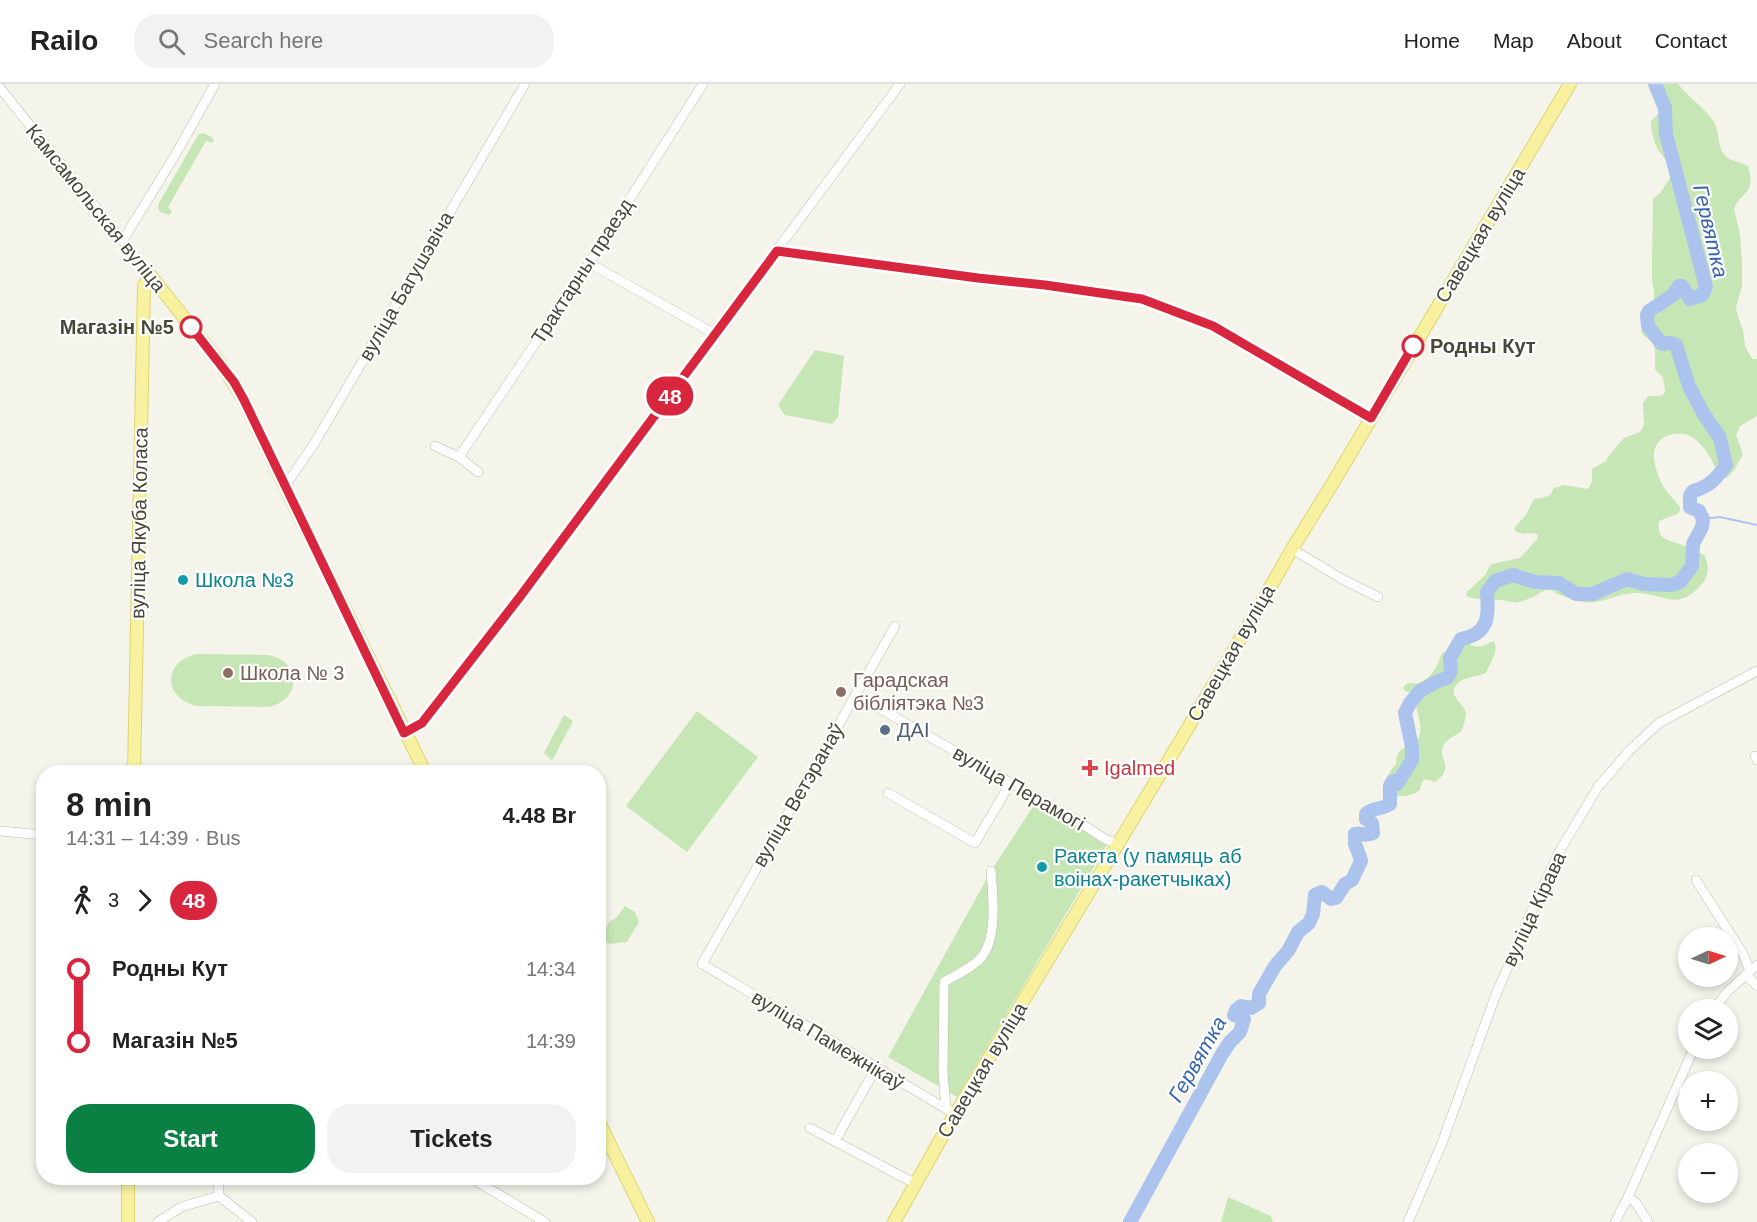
<!DOCTYPE html>
<html lang="en">
<head>
<meta charset="utf-8">
<style>
	:root { --surface:#fff; --page:#f2f2f2; --text:#222; --muted:#767676; --line:#e0e0e0; --accent:#0b8043 }
	body { margin:0; font-family:Helvetica,sans-serif; background:var(--page); color:var(--text); height:100vh; display:flex; flex-direction:column; font-size:22px; white-space:nowrap }
	* { box-sizing:border-box; margin:0 }
	p { font-size:20px; color:var(--muted) }
	.icon { flex:none; width:33px; height:33px; fill:none; stroke:currentColor; stroke-width:2; stroke-linecap:round; stroke-linejoin:round }
	.map { position:relative; flex:1; overflow:hidden }
	.sheet { position:absolute; left:36px; top:681px; width:570px; height:420px; display:flex; flex-direction:column; background:var(--surface); border-radius:24px; box-shadow:0 3px 9px #0003 }
	.sheet>* { flex:none }
	.badge { padding:0 12px; border-radius:20px; font-size:21px; line-height:39px }
	.needle { width:39px; rotate:86deg }
	.tools { position:absolute; left:1678px; top:843px; display:grid; gap:12px }
	.tools a { display:grid; place-items:center; width:60px; height:60px; border-radius:50%; background:var(--surface); box-shadow:0 3px 9px #0003; font-size:30px }
	.map>.badge { position:absolute; translate:-50% -50%; box-shadow:0 0 0 3px #fff }
	.legs { display:flex; align-items:center; gap:9px; height:66px; padding:0 30px; font-size:20px }
	.legs p { margin-inline-start:auto }
	.summary { display:flex; align-items:center; justify-content:space-between; height:102px; padding:0 30px }
	h1 { font-size:33px; font-weight:600; line-height:45px }
	.action { display:flex; gap:12px; margin-top:auto; padding:12px 30px }
	.action a { flex:1; height:69px; border-radius:24px; background:var(--accent); color:#fff; font-size:24px; font-weight:600; line-height:69px; text-align:center }
	.action a+a { background:var(--page); color:var(--text) }
	ul { padding:0 30px; list-style:none }
	li { display:flex; align-items:center; gap:21px; height:72px; font-size:22px }
	li i { display:grid; place-items:center; width:9px; height:100%; margin:0 8px; background:currentColor }
	li i::after { content:''; width:15px; height:15px; margin:-8px; border:4px solid; border-radius:50%; background:var(--surface) }
	li p { margin-inline-start:auto }
	li:first-child i { background:linear-gradient(#0000 50%,currentColor 0) }
	li:last-child i { background:linear-gradient(currentColor 50%,#0000 0) }
	header { display:flex; align-items:center; gap:36px; box-sizing:border-box; height:84px; padding:0 30px; background:var(--surface); border-bottom:2px solid var(--line) }
	header strong { font-size:28px }
	nav { display:flex; gap:33px; margin-inline-start:auto; font-size:21px }
	.search { width:420px; height:54px; background:var(--page); display:flex; align-items:center; gap:15px; box-sizing:border-box; padding:0 21px; border-radius:24px; color:var(--muted); font-size:22px }
	.map>svg:first-child { display:block }
</style>
</head>
<body>
<header>
<strong>Railo</strong>
<div class="search"><svg class="icon" aria-label="search" viewBox="0 0 24 24"><circle cx="10" cy="10" r="6"/><path d="M15 15l6 6"/></svg>Search here</div>
<nav><a>Home</a><a>Map</a><a>About</a><a>Contact</a></nav>
</header>
<div class="map">
<svg width="1757" height="1138" viewBox="0 0 1757 1138">
	<rect width="100%" height="100%" fill="#f4f4eb"/>
	<g fill="#c7e6b6">
		<path d="M1651,0H1678C1689,14 1704,23 1714,38C1720,48 1717,60 1723,69C1729,78 1740,77 1748,82C1757,111 1740,108 1734,125L1740,150L1742,179V203L1737,219L1736,226L1743,246L1745,262L1752,275H1757V332L1740,342L1736,351L1743,370L1735,385L1727,394H1719C1716,381 1703,358 1690,352C1673,345 1652,354 1654,374C1655,385 1661,401 1668,409C1672,414 1676,418 1680,423V427L1677,430L1659,437C1656,456 1668,456 1682,461C1689,464 1697,467 1704,471C1709,479 1709,490 1704,497C1678,531 1665,508 1633,509C1617,510 1599,521 1583,518C1575,517 1565,512 1557,510C1548,499 1538,512 1528,515C1525,516 1522,518 1518,518C1512,519 1505,516 1499,516C1488,514 1477,517 1466,512L1467,508L1486,490L1489,483L1492,480L1520,474L1537,455L1538,451C1531,447 1523,452 1515,447V443L1526,431L1534,415L1546,413L1550,411L1554,404L1564,401L1588,405L1592,398V385L1606,377L1610,370L1624,354L1640,348L1644,341L1643,319L1648,312H1660L1664,310L1665,306L1663,294L1655,285V267L1653,259L1643,251L1641,247L1643,239L1653,226L1654,221V209L1652,197V176L1653,115L1660,109L1674,88C1671,78 1659,71 1656,61C1654,56 1650,43 1651,38C1654,31 1665,28 1664,19C1664,11 1653,7 1651,0Z"/>
		<polygon points="202,49 212,53 214,56 212,59 206,57 168,123 172,127 170,131 160,128 158,124 159,119 198,51"/>
		<polygon points="815,266 844,272 838,333 832,340 785,331 778,321"/>
		<path d="M1463,557C1478,566 1479,563 1494,557C1499,569 1490,578 1486,589C1478,593 1465,593 1458,599C1445,611 1465,620 1466,629C1466,634 1463,643 1461,648C1456,651 1449,654 1445,659C1434,674 1458,682 1435,698C1422,693 1423,695 1420,706C1414,711 1402,714 1394,711C1382,698 1386,692 1396,680C1397,657 1414,667 1419,653C1423,642 1417,630 1416,620L1426,609L1423,606L1408,608L1404,606V602C1409,598 1412,600 1418,599C1431,596 1438,581 1442,569L1451,567Z"/>
		<path d="M197,570L268,571C302,577 302,616 268,623L197,622C163,615 162,577 197,570Z"/>
		<polygon points="697,627 758,673 687,768 626,722"/>
		<polygon points="564,631 573,637 552,677 544,669"/>
		<polygon points="1036,718 1107,761 957,1013 888,973 991,787"/>
		<polygon points="625,822 635,828 639,838 627,858 609,860 599,852 599,850 607,842 609,838 617,833"/>
		<polygon points="1228,1113 1271,1132 1273,1138 1221,1138"/>
	</g>
	<g fill="none" stroke-linecap="round" stroke-linejoin="round">
		<polyline stroke="#acc4ed" stroke-width="2" points="1703,435 1720,433 1757,441"/>
		<path stroke="#acc4ed" stroke-width="14" d="M1130,1138L1222,970L1230,958L1240,948L1244,935L1240,930L1237,932L1234,931L1236,926L1241,922L1251,924L1259,919V910L1275,882L1288,867L1298,848L1309,839L1313,830L1315,811L1322,808L1331,815L1336,814L1345,800L1352,796L1361,777L1360,773L1355,760V750C1361,748 1367,753 1373,749L1372,739L1366,735V730C1373,723 1382,726 1390,720V702L1392,698L1394,697L1397,700L1412,676V663L1405,629L1410,619L1420,607L1436,598L1447,594L1451,587L1450,574L1461,555C1489,550 1489,532 1487,508L1495,497L1513,491L1535,498L1559,499L1576,510H1593L1627,495L1644,500L1671,501L1680,498L1692,482L1693,460L1702,443L1703,435L1699,427L1690,423V412L1693,407C1709,403 1717,394 1726,381L1720,354L1703,329L1689,302L1676,261L1671,259L1662,260L1648,242L1647,231L1649,227L1673,211L1679,202H1682L1690,215L1702,211L1706,203L1666,50L1665,24L1655,0"/>
		<g stroke="#c0bdae" stroke-width="10">
			<g id="minor">
				<polyline points="0,4 151,192"/>
				<polyline points="123,156 177,68 215,0"/>
				<polyline points="777,167 978,194 1045,200 1142,215 1213,242 1371,334"/>
				<polyline points="589,179 715,250"/>
				<polyline points="435,362 459,373 478,388"/>
				<polyline points="459,373 589,179 703,0"/>
				<polyline points="285,402 314,360 525,0"/>
				<polyline points="1292,465 1342,495 1378,513"/>
				<polyline points="895,542 702,880 955,1030"/>
				<polyline points="856,611 1073,734 1105,755 1118,760"/>
				<polyline points="404,649 422,639 519,514 900,0"/>
				<polyline points="1755,672 1757,676"/>
				<polyline points="888,709 975,759 1011,698"/>
				<polyline points="0,747 44,751"/>
				<polyline points="1696,796 1743,870 1750,887"/>
				<polyline points="1746,891 1757,902"/>
				<polyline points="1713,926 1729,906 1757,881"/>
				<path d="M946,1025L943,988L944,898C956,891 970,885 980,875C998,855 993,812 991,787"/>
				<polyline points="810,1044 916,1100"/>
				<polyline points="835,1057 876,984"/>
				<polyline points="218,1094 219,1112"/>
				<polyline points="471,1094 545,1138"/>
				<polyline points="1628,1113 1636,1119 1648,1138"/>
				<polyline points="158,1138 181,1123 219,1112 252,1138"/>
				<polyline points="1408,1138 1442,1059 1495,913 1526,840 1559,768 1598,703 1629,667 1659,639 1757,587"/>
				<polyline points="1615,1138 1628,1113 1694,964"/>
			</g>
		</g>
		<g stroke="#ddd470" stroke-width="14">
			<g id="major">
				<polyline points="134,688 144,201 151,192 220,279 244,316 290,413 425,688"/>
				<polyline points="598,1036 648,1138"/>
				<polyline points="128,1138 128,1094"/>
				<polyline points="894,1138 955,1030 1185,649 1256,528 1292,465 1331,402 1570,0"/>
			</g>
		</g>
		<use href="#minor" stroke="#fff" stroke-width="9"/>
		<use href="#major" stroke="#f8f2a0" stroke-width="12"/>
	</g>
	<g fill="none" stroke-linecap="round" stroke-linejoin="round">
		<g stroke="#fff" stroke-width="14">
			<polyline id="line-1" points="191,243 234,298 244,316 404,649 422,639 519,514 777,167 978,194 1045,201 1142,215 1213,242 1371,334 1413,262"/>
		</g>
		<use href="#line-1" stroke="#d7263d" stroke-width="9"/>
	</g>
	<g fill="#fff" stroke="#d7263d" stroke-width="3">
		<circle cx="191" cy="243" r="10"/>
		<circle cx="1413" cy="262" r="10"/>
	</g>
	<g fill="#0f9aa8" stroke="#fff" stroke-width="2">
		<circle cx="183" cy="496" r="6"/>
		<circle cx="1042" cy="783" r="6"/>
	</g>
	<g fill="#8d6e63" stroke="#fff" stroke-width="2">
		<circle cx="228" cy="589" r="6"/>
		<circle cx="841" cy="608" r="6"/>
	</g>
	<circle fill="#5c6f8a" stroke="#fff" stroke-width="2" cx="885" cy="646" r="6"/>
	<path fill="#e0444e" stroke="#fff" stroke-width="2" d="M1087 675h6v6h6v6h-6v6h-6v-6h-6v-6h6z"/>
	<g text-anchor="middle" dominant-baseline="central" stroke-width="4.5" stroke-linejoin="round" paint-order="stroke">
		<g font-size="20" fill="#484639" stroke="#fff">
			<text transform="translate(96 124) rotate(51)">Камсамольская вуліца</text>
			<text transform="translate(1480 151) rotate(-59)">Савецкая вуліца</text>
			<text transform="translate(582 187) rotate(-57)">Трактарны праезд</text>
			<text transform="translate(406 202) rotate(-60)">вуліца Багушэвіча</text>
			<text transform="translate(139 439) rotate(-89)">вуліца Якуба Коласа</text>
			<text transform="translate(1231 569) rotate(-60)">Савецкая вуліца</text>
			<text transform="translate(1019 704) rotate(30)">вуліца Перамогі</text>
			<text transform="translate(798 711) rotate(-60)">вуліца Ветэранаў</text>
			<text transform="translate(1534 825) rotate(-65)">вуліца Кірава</text>
			<text transform="translate(828 956) rotate(31)">вуліца Памежнікаў</text>
			<text transform="translate(982 986) rotate(-59)">Савецкая вуліца</text>
		</g>
		<g font-size="20" font-weight="bold" fill="#484639" stroke="#fff" text-anchor="end">
			<text x="174" y="243">Магазін №5</text>
			<text x="1430" y="262" text-anchor="start">Родны Кут</text>
		</g>
		<g font-size="20" fill="#0d838f" stroke="#fff" text-anchor="start">
			<text x="195" y="496">Школа №3</text>
			<text x="1054" y="772">Ракета (у памяць аб<tspan x="1054" dy="23">воінах-ракетчыках)</tspan></text>
		</g>
		<g font-size="20" fill="#785e54" stroke="#fff" text-anchor="start">
			<text x="240" y="589">Школа № 3</text>
			<text x="853" y="596">Гарадская<tspan x="853" dy="23">бібліятэка №3</tspan></text>
		</g>
		<g font-size="20" fill="#4e5e75" stroke="#fff" text-anchor="start">
			<text x="897" y="646">ДАІ</text>
		</g>
		<g font-size="20" fill="#be3a42" stroke="#fff" text-anchor="start">
			<text x="1104" y="684">Igalmed</text>
		</g>
		<g font-size="21" font-style="italic" fill="#3763af" stroke="#fff">
			<text transform="translate(1711 147) rotate(77)">Гервятка</text>
			<text transform="translate(1197 975) rotate(-60)">Гервятка</text>
		</g>
	</g>
</svg>
<div class="tools">
<a><svg class="needle" viewBox="-14 -14 28 28"><path d="M0-13l5 13h-10z" fill="#e53935"/><path d="M0 13l5-13h-10z" fill="#767676"/></svg></a>
<a><svg class="icon" aria-label="layers" viewBox="0 0 24 24"><path d="M12 4l9 5-9 5-9-5zM3 14l9 5 9-5"/></svg></a>
<a>+</a>
<a>−</a>
</div>
<b class="badge" style="left:670px;top:312px;background:#d7263d;color:#fff">48</b>
<section class="sheet">
<div class="summary"><div><h1>8 min</h1><p>14:31 – 14:39 · Bus</p></div><b>4.48 Br</b></div>
<div class="legs"><svg class="icon" aria-label="walk" viewBox="0 0 24 24"><circle cx="13" cy="4" r="2"/><path d="M13 8l-2 6 4 7M11 14l-3 7M7 12l3-4h3l4 4"/></svg>3<svg class="icon" aria-label="forward" viewBox="0 0 24 24"><path d="M9 5l7 7-7 7"/></svg><b class="badge" style="background:#d7263d;color:#fff">48</b></div>
<ul>
<li><i style="color:#d7263d"></i><b>Родны Кут</b><p>14:34</p></li>
<li><i style="color:#d7263d"></i><b>Магазін №5</b><p>14:39</p></li>
</ul>
<div class="action"><a>Start</a><a>Tickets</a></div>
</section>
</div>
</body>
</html>
